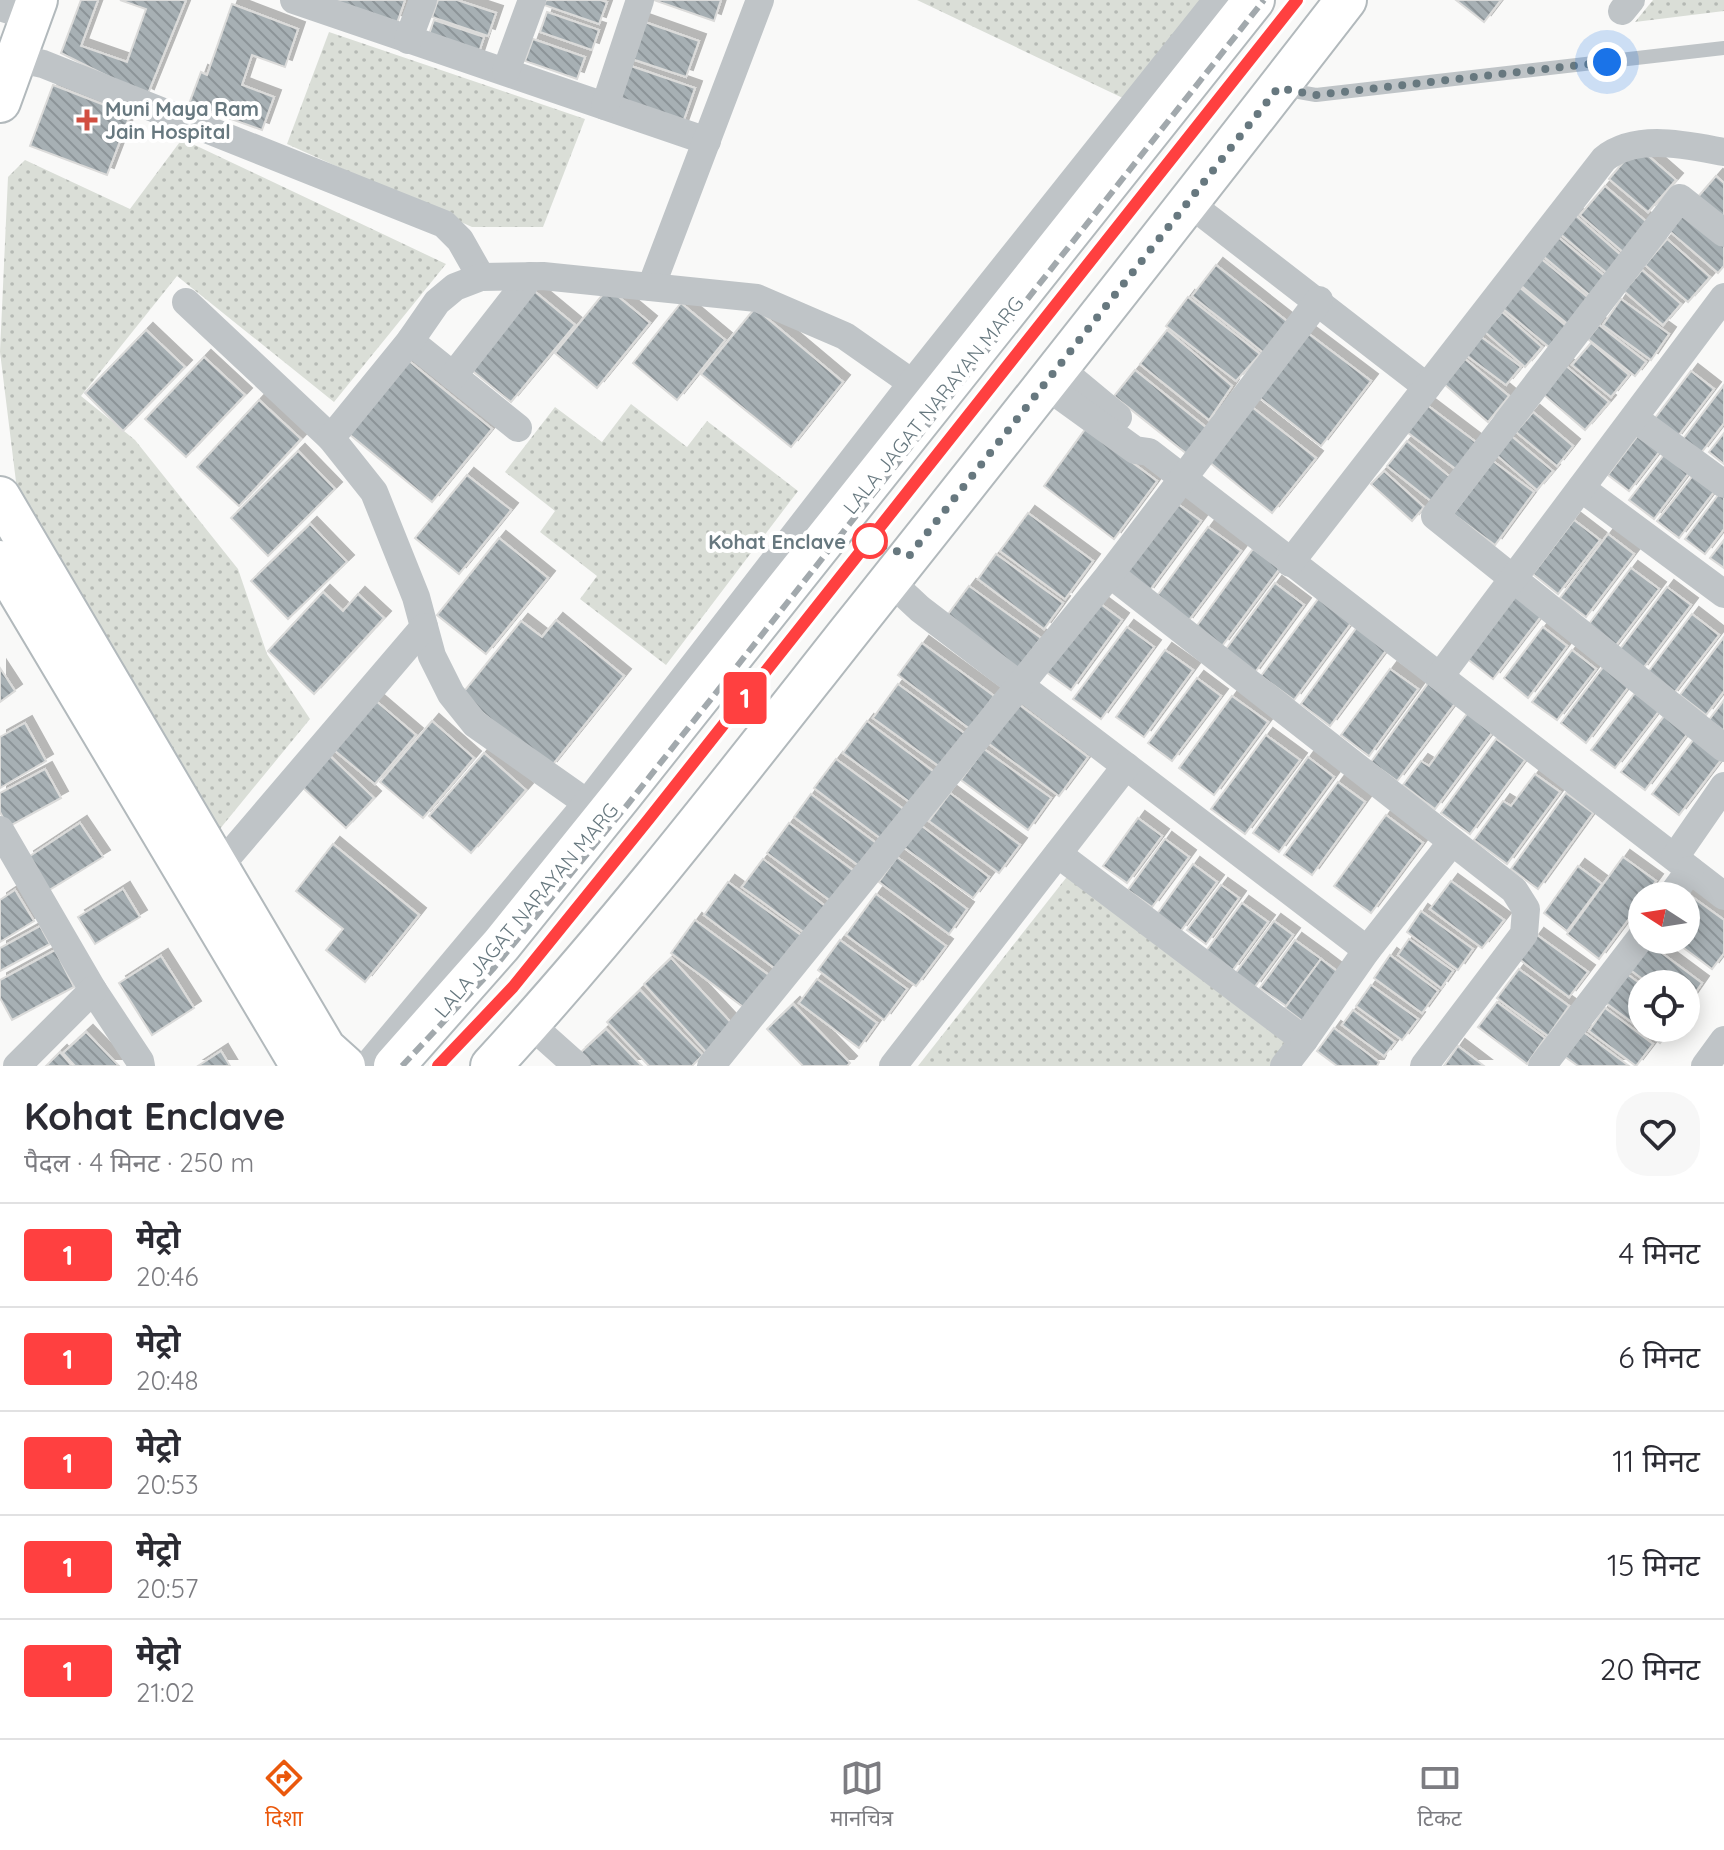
<!DOCTYPE html>
<html lang="hi">
<head>
<meta charset="utf-8">
<style>
	:root { --surface:#fff; --page:#f7f7f7; --text:#2b2b33; --muted:#7c7c81; --line:#e1e1e2; --accent:#ea580c }
	body { margin:0; font-family:Quicksand,"Noto Sans Devanagari",sans-serif; background:var(--page); color:var(--text); height:100vh; display:flex; flex-direction:column; font-size:30px; white-space:nowrap }
	* { box-sizing:border-box; margin:0 }
	p { font-size:26px; color:var(--muted) }
	.icon { flex:none; width:44px; height:44px; fill:none; stroke:currentColor; stroke-width:2; stroke-linecap:round; stroke-linejoin:round }
	.map { position:relative; height:1066px; overflow:hidden }
	.drawer { display:flex; flex-direction:column; background:var(--surface); flex:1 }
	.drawer>* { flex:none }
	.badge { padding:0 16px; border-radius:6px; font-size:28px; line-height:52px }
	.needle { width:52px; rotate:282deg }
	.tools { position:absolute; left:1628px; top:882px; display:grid; gap:16px }
	.tools a { display:grid; place-items:center; width:72px; height:72px; border-radius:50%; background:var(--surface); box-shadow:0 4px 20px #0003; font-size:40px }
	.you { position:absolute; width:40px; height:40px; margin:-20px; border:6px solid #fff; border-radius:50%; background:#1a73e8; box-shadow:0 0 0 12px #1a73e833 }
	.map>.badge { position:absolute; translate:-50% -50%; box-shadow:0 0 0 4px #fff }
	.round { display:grid; place-items:center; flex:none; width:84px; height:84px; border-radius:32px; background:var(--page) }
	.summary { display:flex; align-items:center; justify-content:space-between; height:136px; padding:0 24px }
	h1 { font-size:38px; font-weight:700; line-height:60px }
	ul { padding:0; list-style:none }
	li { display:flex; align-items:center; gap:24px; height:104px; padding:0 24px; border-top:2px solid var(--line) }
	li div { flex:1 }
	li b { display:block; font-size:30px }
	li em { font-style:normal }
	li .badge { min-width:88px; font-weight:700; text-align:center }
	.menu { display:flex; justify-content:space-around; align-items:center; height:112px; border-top:2px solid var(--line); background:var(--surface); font-size:22px; color:var(--muted) }
	.menu a { display:grid; justify-items:center; gap:4px }
	.menu .on { color:var(--accent) }
	.map>svg:first-child { display:block }
</style>
</head>
<body>
<div class="map">
<svg width="1724" height="1066" viewBox="0 0 1724 1066">
	<defs>
		<pattern id="park-dots" width="8" height="8" patternUnits="userSpaceOnUse" patternTransform="scale(2)"><rect width="8" height="8" fill="#daded7"/><path d="M2 2h.1M6 6h.1" fill="none" stroke="#b5b9b4" stroke-width="1.8" stroke-linecap="round"/></pattern>
		<pattern id="building-back-hatch" width="6" height="6" patternUnits="userSpaceOnUse" patternTransform="scale(2)"><rect width="6" height="6" fill="#a7b0b4"/><path d="M-1 5l2 2M0 0l6 6M5-1l2 2" fill="none" stroke="#8c9498"/></pattern>
		<filter id="shadow"><feDropShadow dx="7" dy="-7" stdDeviation="0" flood-color="#0004"/></filter>
	</defs>
	<rect width="100%" height="100%" fill="#f9f9f8"/>
	<g fill="url(#park-dots)">
		<polygon points="917,0 1205,0 1127,100"/>
		<polygon points="1653,0 1724,0 1724,11 1635,22"/>
		<polygon points="329,32 585,119 543,227 472,227 287,144"/>
		<polygon points="182,139 446,264 334,402 177,276 81,396 135,440 238,569 267,654 310,719 219,830 18,498 0,352 8,177 25,160 130,209"/>
		<polygon points="631,404 687,447 707,421 798,491 666,665 580,599 597,576 540,532 555,511 505,472 555,407 602,442"/>
		<polygon points="1081,859 1308,1033 1284,1066 918,1066"/>
	</g>
	<g fill="url(#building-back-hatch)" stroke="#dbdbda" stroke-width="2" filter="url(#shadow)">
		<polygon points="81,0 98,0 81,46 127,62 146,9 120,0 186,0 147,96 61,53"/>
		<polygon points="329,0 405,0 397,23"/>
		<polygon points="438,0 457,0 496,13 488,36 432,17"/>
		<polygon points="546,0 600,0 607,2 599,24 544,5"/>
		<polygon points="654,0 721,0 714,21"/>
		<polygon points="1456,0 1501,0 1484,22"/>
		<polygon points="232,4 298,29 285,67 252,55 242,85 274,97 262,130 189,104 201,72 207,75"/>
		<polygon points="547,12 599,30 592,50 540,32"/>
		<polygon points="434,20 484,37 476,61 426,43"/>
		<polygon points="639,20 699,41 686,77 626,57"/>
		<polygon points="533,39 585,57 577,79 525,61"/>
		<polygon points="628,65 695,88 681,128 614,104"/>
		<polygon points="53,85 130,115 107,175 30,146"/>
		<polygon points="1637,146 1676,180 1648,212 1609,179"/>
		<polygon points="1716,176 1724,183 1724,221 1697,198"/>
		<polygon points="1605,186 1648,223 1623,252 1580,215"/>
		<polygon points="1683,208 1724,244 1724,266 1718,273 1666,228"/>
		<polygon points="1574,214 1623,257 1608,274 1558,232"/>
		<polygon points="1558,237 1607,278 1592,297 1543,256"/>
		<polygon points="1667,239 1710,277 1688,302 1645,265"/>
		<polygon points="1539,257 1591,300 1570,326 1518,283"/>
		<polygon points="1216,265 1288,322 1264,353 1192,296"/>
		<polygon points="1642,270 1681,304 1663,325 1624,291"/>
		<polygon points="1519,287 1566,326 1549,347 1502,308"/>
		<polygon points="608,288 650,323 597,388 555,353"/>
		<polygon points="533,290 575,325 511,402 469,368"/>
		<polygon points="1188,297 1260,354 1236,381 1166,326"/>
		<polygon points="1621,299 1669,334 1651,360 1603,325"/>
		<polygon points="681,303 725,340 677,400 633,363"/>
		<polygon points="755,308 843,382 791,447 701,374"/>
		<polygon points="1502,312 1542,347 1525,367 1485,332"/>
		<polygon points="1599,325 1646,362 1635,376 1588,339"/>
		<polygon points="146,330 185,367 123,431 85,393"/>
		<polygon points="1167,330 1232,386 1209,420 1140,364"/>
		<polygon points="1305,331 1371,381 1321,446 1256,395"/>
		<polygon points="1480,336 1521,367 1506,385 1466,355"/>
		<polygon points="1591,343 1629,375 1611,397 1572,365"/>
		<polygon points="403,356 492,429 432,502 343,429"/>
		<polygon points="204,357 245,395 186,457 145,419"/>
		<polygon points="1465,359 1509,396 1488,422 1444,384"/>
		<polygon points="1566,366 1609,402 1585,430 1543,394"/>
		<polygon points="1135,370 1208,429 1187,454 1114,396"/>
		<polygon points="1691,371 1714,389 1675,440 1652,422"/>
		<polygon points="1724,385 1724,423 1701,453 1683,439"/>
		<polygon points="259,400 301,439 239,506 197,467"/>
		<polygon points="1427,405 1477,443 1457,470 1407,432"/>
		<polygon points="1252,407 1316,458 1272,513 1208,461"/>
		<polygon points="1533,412 1573,446 1557,466 1516,432"/>
		<polygon points="1086,428 1157,481 1114,539 1044,486"/>
		<polygon points="1642,430 1663,447 1629,491 1608,475"/>
		<polygon points="1724,433 1724,464 1709,452"/>
		<polygon points="1509,434 1553,471 1537,490 1493,452"/>
		<polygon points="1407,441 1450,477 1431,501 1387,466"/>
		<polygon points="298,451 335,489 268,556 231,518"/>
		<polygon points="1667,451 1691,470 1654,519 1629,500"/>
		<polygon points="1493,461 1534,492 1495,545 1453,514"/>
		<polygon points="1384,471 1424,507 1412,521 1371,484"/>
		<polygon points="1695,473 1716,489 1679,538 1657,521"/>
		<polygon points="467,475 511,510 459,574 415,538"/>
		<polygon points="1721,491 1724,493 1724,529 1705,554 1685,539"/>
		<polygon points="1175,502 1201,521 1147,594 1121,574"/>
		<polygon points="1028,513 1093,561 1065,599 1000,551"/>
		<polygon points="1574,520 1600,540 1558,594 1533,574"/>
		<polygon points="310,524 347,562 288,619 251,581"/>
		<polygon points="1208,527 1241,551 1186,624 1154,600"/>
		<polygon points="1608,534 1634,554 1586,617 1560,598"/>
		<polygon points="499,538 548,578 486,654 437,615"/>
		<polygon points="1724,540 1724,568 1710,558"/>
		<polygon points="1253,549 1280,568 1222,646 1196,627"/>
		<polygon points="996,554 1063,603 1044,629 978,579"/>
		<polygon points="1631,568 1659,589 1610,653 1583,632"/>
		<polygon points="1275,583 1304,605 1253,675 1223,653"/>
		<polygon points="969,586 1041,638 1014,674 943,621"/>
		<polygon points="1667,587 1691,605 1641,671 1617,653"/>
		<polygon points="1324,591 1357,615 1294,700 1261,676"/>
		<polygon points="323,592 343,611 358,594 384,618 314,694 268,651"/>
		<polygon points="1514,593 1542,615 1493,679 1465,657"/>
		<polygon points="1094,599 1122,620 1071,690 1042,669"/>
		<polygon points="1692,614 1719,635 1671,697 1645,676"/>
		<polygon points="556,620 624,676 550,768 461,695 521,621 542,637"/>
		<polygon points="1127,627 1154,647 1101,719 1073,699"/>
		<polygon points="1357,627 1387,649 1330,726 1301,704"/>
		<polygon points="1543,627 1567,646 1528,698 1504,678"/>
		<polygon points="1724,637 1724,691 1706,715 1680,695"/>
		<polygon points="922,643 994,696 970,729 898,675"/>
		<polygon points="1165,650 1193,670 1144,737 1116,717"/>
		<polygon points="1572,650 1596,669 1557,720 1532,702"/>
		<polygon points="1604,666 1629,686 1586,743 1561,723"/>
		<polygon points="0,668 15,691 0,702"/>
		<polygon points="1390,669 1418,689 1369,756 1341,735"/>
		<polygon points="1197,678 1221,696 1172,761 1148,743"/>
		<polygon points="1429,682 1456,702 1397,781 1371,762"/>
		<polygon points="898,684 968,736 944,770 873,718"/>
		<polygon points="1635,693 1659,711 1615,768 1591,750"/>
		<polygon points="369,695 416,735 375,784 328,745"/>
		<polygon points="1232,696 1268,722 1214,795 1179,768"/>
		<polygon points="1724,700 1724,731 1709,720"/>
		<polygon points="1017,703 1088,757 1059,796 988,743"/>
		<polygon points="1469,711 1494,730 1435,809 1403,785 1421,761 1429,766"/>
		<polygon points="1665,715 1688,733 1645,790 1621,772"/>
		<polygon points="432,721 474,758 423,818 380,782"/>
		<polygon points="867,721 938,775 915,806 843,753"/>
		<polygon points="25,723 46,761 0,788 0,737"/>
		<polygon points="1266,735 1300,760 1245,834 1211,809"/>
		<polygon points="1697,735 1724,756 1679,815 1652,794"/>
		<polygon points="1496,739 1525,760 1470,834 1441,813"/>
		<polygon points="984,749 1051,798 1028,830 961,780"/>
		<polygon points="484,753 526,790 471,853 429,816"/>
		<polygon points="330,756 374,798 346,828 302,787"/>
		<polygon points="1308,757 1334,777 1279,852 1253,833"/>
		<polygon points="836,759 910,814 888,844 814,788"/>
		<polygon points="45,769 61,798 8,827 0,812 0,793"/>
		<polygon points="1535,774 1560,792 1507,864 1474,840 1503,801 1511,806"/>
		<polygon points="1338,782 1365,802 1312,875 1284,855"/>
		<polygon points="950,793 1020,845 999,873 929,821"/>
		<polygon points="1566,793 1593,813 1538,889 1511,869"/>
		<polygon points="811,794 884,849 867,872 794,817"/>
		<polygon points="1386,815 1423,843 1371,913 1334,886"/>
		<polygon points="1138,818 1162,836 1127,883 1103,866"/>
		<polygon points="80,823 103,857 46,892 27,858"/>
		<polygon points="789,823 858,874 836,905 767,853"/>
		<polygon points="919,824 989,877 973,898 902,846"/>
		<polygon points="1165,839 1189,857 1152,907 1128,890"/>
		<polygon points="333,844 419,915 365,982 326,950 343,929 296,891"/>
		<polygon points="897,857 967,909 949,934 879,882"/>
		<polygon points="1623,857 1656,881 1645,896 1642,896 1642,901 1599,959 1567,934"/>
		<polygon points="763,859 833,912 813,939 742,887"/>
		<polygon points="1193,864 1217,882 1180,932 1157,914"/>
		<polygon points="1578,866 1602,884 1567,931 1544,913"/>
		<polygon points="1451,881 1504,920 1482,948 1430,909"/>
		<polygon points="728,882 802,936 777,970 704,915"/>
		<polygon points="1221,885 1239,898 1206,944 1187,930"/>
		<polygon points="123,889 140,917 95,944 78,917"/>
		<polygon points="15,890 34,921 0,942 0,900"/>
		<polygon points="1684,891 1724,920 1724,953 1712,969 1673,940 1686,940"/>
		<polygon points="876,894 946,946 916,986 846,935"/>
		<polygon points="1242,903 1268,922 1232,971 1206,951"/>
		<polygon points="1421,911 1473,949 1458,970 1407,932"/>
		<polygon points="695,920 770,976 746,1009 671,953"/>
		<polygon points="1274,921 1293,935 1254,988 1235,974"/>
		<polygon points="40,926 50,944 0,971 0,948"/>
		<polygon points="1537,935 1588,972 1569,997 1519,959"/>
		<polygon points="1409,939 1453,971 1441,988 1398,955"/>
		<polygon points="840,940 907,989 884,1020 818,970"/>
		<polygon points="1295,940 1321,959 1286,1006 1260,988"/>
		<polygon points="1647,942 1702,983 1686,1006 1686,984 1649,984 1628,968"/>
		<polygon points="55,950 74,987 12,1020 0,998 0,980"/>
		<polygon points="1390,955 1438,991 1422,1013 1374,978"/>
		<polygon points="161,956 194,1008 152,1035 119,983"/>
		<polygon points="671,958 736,1028 708,1054 644,984"/>
		<polygon points="1321,959 1346,978 1310,1027 1285,1008"/>
		<polygon points="1519,969 1569,1006 1548,1036 1497,998"/>
		<polygon points="1627,974 1642,985 1642,1028 1671,1028 1660,1043 1606,1003"/>
		<polygon points="817,979 877,1023 859,1048 799,1003"/>
		<polygon points="1371,985 1418,1019 1402,1040 1356,1006"/>
		<polygon points="640,990 703,1055 692,1066 649,1066 607,1022"/>
		<polygon points="1497,1002 1545,1038 1527,1064 1478,1027"/>
		<polygon points="793,1004 850,1063 847,1066 803,1066 767,1029"/>
		<polygon points="1605,1008 1653,1044 1636,1066 1589,1031"/>
		<polygon points="1353,1010 1395,1042 1384,1056 1342,1025"/>
		<polygon points="1334,1028 1379,1062 1377,1066 1337,1066 1317,1051"/>
		<polygon points="606,1029 642,1066 590,1066 579,1054"/>
		<polygon points="1582,1031 1629,1066 1578,1066 1564,1056"/>
		<polygon points="86,1032 119,1066 75,1066 63,1053"/>
		<polygon points="1458,1046 1484,1066 1444,1066"/>
		<polygon points="221,1051 230,1066 198,1066"/>
		<polygon points="60,1052 72,1066 46,1066"/>
	</g>
	<g fill="none" stroke-linecap="round" stroke-linejoin="round">
		<g stroke="#b2b9bc" stroke-width="44">
			<g id="secondary">
				<polyline points="0,102 37,0"/>
				<polyline points="0,497 325,1048 345,1066"/>
				<polyline points="0,561 301,1066"/>
				<polyline points="394,1066 501,945 621,796 1254,0"/>
				<path d="M491,1066C618,928 733,779 849,632C1016,422 1182,212 1346,0"/>
			</g>
		</g>
		<polyline stroke="#bfc4c7" stroke-width="14" points="1282,89 1316,95 1724,48"/>
		<g stroke="#bfc4c7" stroke-width="28">
			<polyline points="294,0 707,141"/>
			<polyline points="0,7 31,17"/>
			<polyline points="1622,11 1631,0"/>
			<polyline points="408,40 423,0"/>
			<polyline points="16,58 43,64 444,224 460,240 481,277"/>
			<polyline points="506,71 532,0"/>
			<polyline points="605,106 640,0"/>
			<polyline points="1189,203 1427,387"/>
			<polyline points="1724,233 1680,198 1435,516 1724,748"/>
			<polyline points="651,287 760,0"/>
			<polyline points="186,302 331,438 374,492 416,597 432,656 451,694 475,724 587,803 599,817"/>
			<polyline points="410,341 518,428"/>
			<polyline points="1059,368 1118,417"/>
			<polyline points="453,376 531,276"/>
			<polyline points="1045,385 1135,450 1149,452 1724,896"/>
			<polyline points="1634,418 1724,484"/>
			<polyline points="331,438 410,341 437,302 455,287 481,277 543,276 757,298 845,336 912,383 923,394"/>
			<polyline points="1581,488 1724,594"/>
			<path d="M1290,563L1604,159C1636,133 1686,145 1724,152"/>
			<polyline points="1110,574 1514,890 1526,909 1524,934 1424,1066"/>
			<polyline points="890,581 920,609 1367,950"/>
			<polyline points="1440,676 1724,297"/>
			<polyline points="0,830 93,990 140,1061 141,1066"/>
			<polyline points="1058,854 1304,1040 1284,1066"/>
			<polyline points="1675,857 1724,786"/>
			<polyline points="219,867 424,627"/>
			<polyline points="1671,896 1690,870"/>
			<polyline points="530,1024 577,1066"/>
			<polyline points="1304,1040 1367,950 1452,842"/>
			<polyline points="17,1066 93,990"/>
			<polyline points="367,1066 587,803 912,383 1217,0"/>
			<polyline points="711,1066 1110,574 1319,300"/>
			<polyline points="893,1066 1126,766"/>
			<polyline points="1542,1066 1642,936"/>
			<polyline points="1705,1066 1724,1040"/>
		</g>
		<use href="#secondary" stroke="#fff" stroke-width="40"/>
		<g stroke="#a2a9ad" stroke-width="6" stroke-dasharray="12 6" stroke-linecap="butt">
			<polyline points="402,1066 493,969 628,804 1264,0"/>
			<polyline points="438,1066 513,987 648,820 1108,242 1297,0"/>
		</g>
	</g>
	<g fill="none" stroke-linecap="round" stroke-linejoin="round">
		<g stroke="#fff" stroke-width="18">
			<polyline id="line" points="438,1066 513,987 648,820 1297,0"/>
		</g>
		<use href="#line" stroke="#ff4040" stroke-width="12"/>
		<polyline stroke="#67787f" stroke-width="8" stroke-dasharray="0 14.4" points="870,541 909,556 1278,88 1316,95 1607,62"/>
	</g>
	<path fill="#d14e40" stroke="#fff" stroke-width="3" d="M83 108h8v8h8v8h-8v8h-8v-8h-8v-8h8z"/>
	<circle fill="#fff" stroke="#ff4040" stroke-width="4" cx="870" cy="541" r="16"/>
	<g text-anchor="middle" dominant-baseline="central" stroke-width="8" stroke-linejoin="round" paint-order="stroke">
		<g font-size="20" font-weight="bold" fill="#67787f" stroke="#fff" text-anchor="start">
			<text x="105" y="108">Muni Maya Ram<tspan x="105" dy="23">Jain Hospital</tspan></text>
		</g>
		<g font-size="20" fill="#67787f" stroke="#fff">
			<text transform="translate(933 405) rotate(-51)">LALA JAGAT NARAYAN MARG</text>
			<text transform="translate(526 910) rotate(-50)">LALA JAGAT NARAYAN MARG</text>
		</g>
		<g font-size="20" font-weight="bold" fill="#67787f" stroke="#fff" text-anchor="end">
			<text x="846" y="541">Kohat Enclave</text>
		</g>
	</g>
</svg>
<div class="tools">
<a><svg class="needle" viewBox="-14 -14 28 28"><path d="M0-13l5 13h-10z" fill="#e53935"/><path d="M0 13l5-13h-10z" fill="#7c7c81"/></svg></a>
<a><svg class="icon" aria-label="locate" viewBox="0 0 24 24"><circle cx="12" cy="12" r="6"/><path d="M12 2v4M12 18v4M2 12h4M18 12h4"/></svg></a>
</div>
<div class="you" style="left:1607px;top:62px"></div>
<b class="badge" style="left:745px;top:698px;background:#ff4040;color:#fff">1</b>
</div>
<section class="drawer">
<div class="summary"><div><h1>Kohat Enclave</h1><p>पैदल · 4 मिनट · 250 m</p></div><a class="round"><svg class="icon" aria-label="heart" viewBox="0 0 24 24"><path d="M12 20l-8-8c-3-5 5-10 8-4 3-6 11-1 8 4z"/></svg></a></div>
<ul>
<li><span class="badge" style="background:#ff4040;color:#fff">1</span><div><b>मेट्रो</b><p>20:46</p></div><em>4 मिनट</em></li>
<li><span class="badge" style="background:#ff4040;color:#fff">1</span><div><b>मेट्रो</b><p>20:48</p></div><em>6 मिनट</em></li>
<li><span class="badge" style="background:#ff4040;color:#fff">1</span><div><b>मेट्रो</b><p>20:53</p></div><em>11 मिनट</em></li>
<li><span class="badge" style="background:#ff4040;color:#fff">1</span><div><b>मेट्रो</b><p>20:57</p></div><em>15 मिनट</em></li>
<li><span class="badge" style="background:#ff4040;color:#fff">1</span><div><b>मेट्रो</b><p>21:02</p></div><em>20 मिनट</em></li>
</ul>
</section>
<nav class="menu">
<a class="on"><svg class="icon" aria-label="directions" viewBox="0 0 24 24"><path d="M12 3l9 9-9 9-9-9zM9 14v-3h6M13 9l2 2-2 2"/></svg>दिशा</a>
<a><svg class="icon" aria-label="map" viewBox="0 0 24 24"><path d="M3 6l6-2 6 2 6-2v14l-6 2-6-2-6 2zM9 4v14M15 6v14"/></svg>मानचित्र</a>
<a><svg class="icon" aria-label="tickets" viewBox="0 0 24 24"><path d="M3 7h18v10H3zM15 7v10"/></svg>टिकट</a>
</nav>
</body>
</html>
